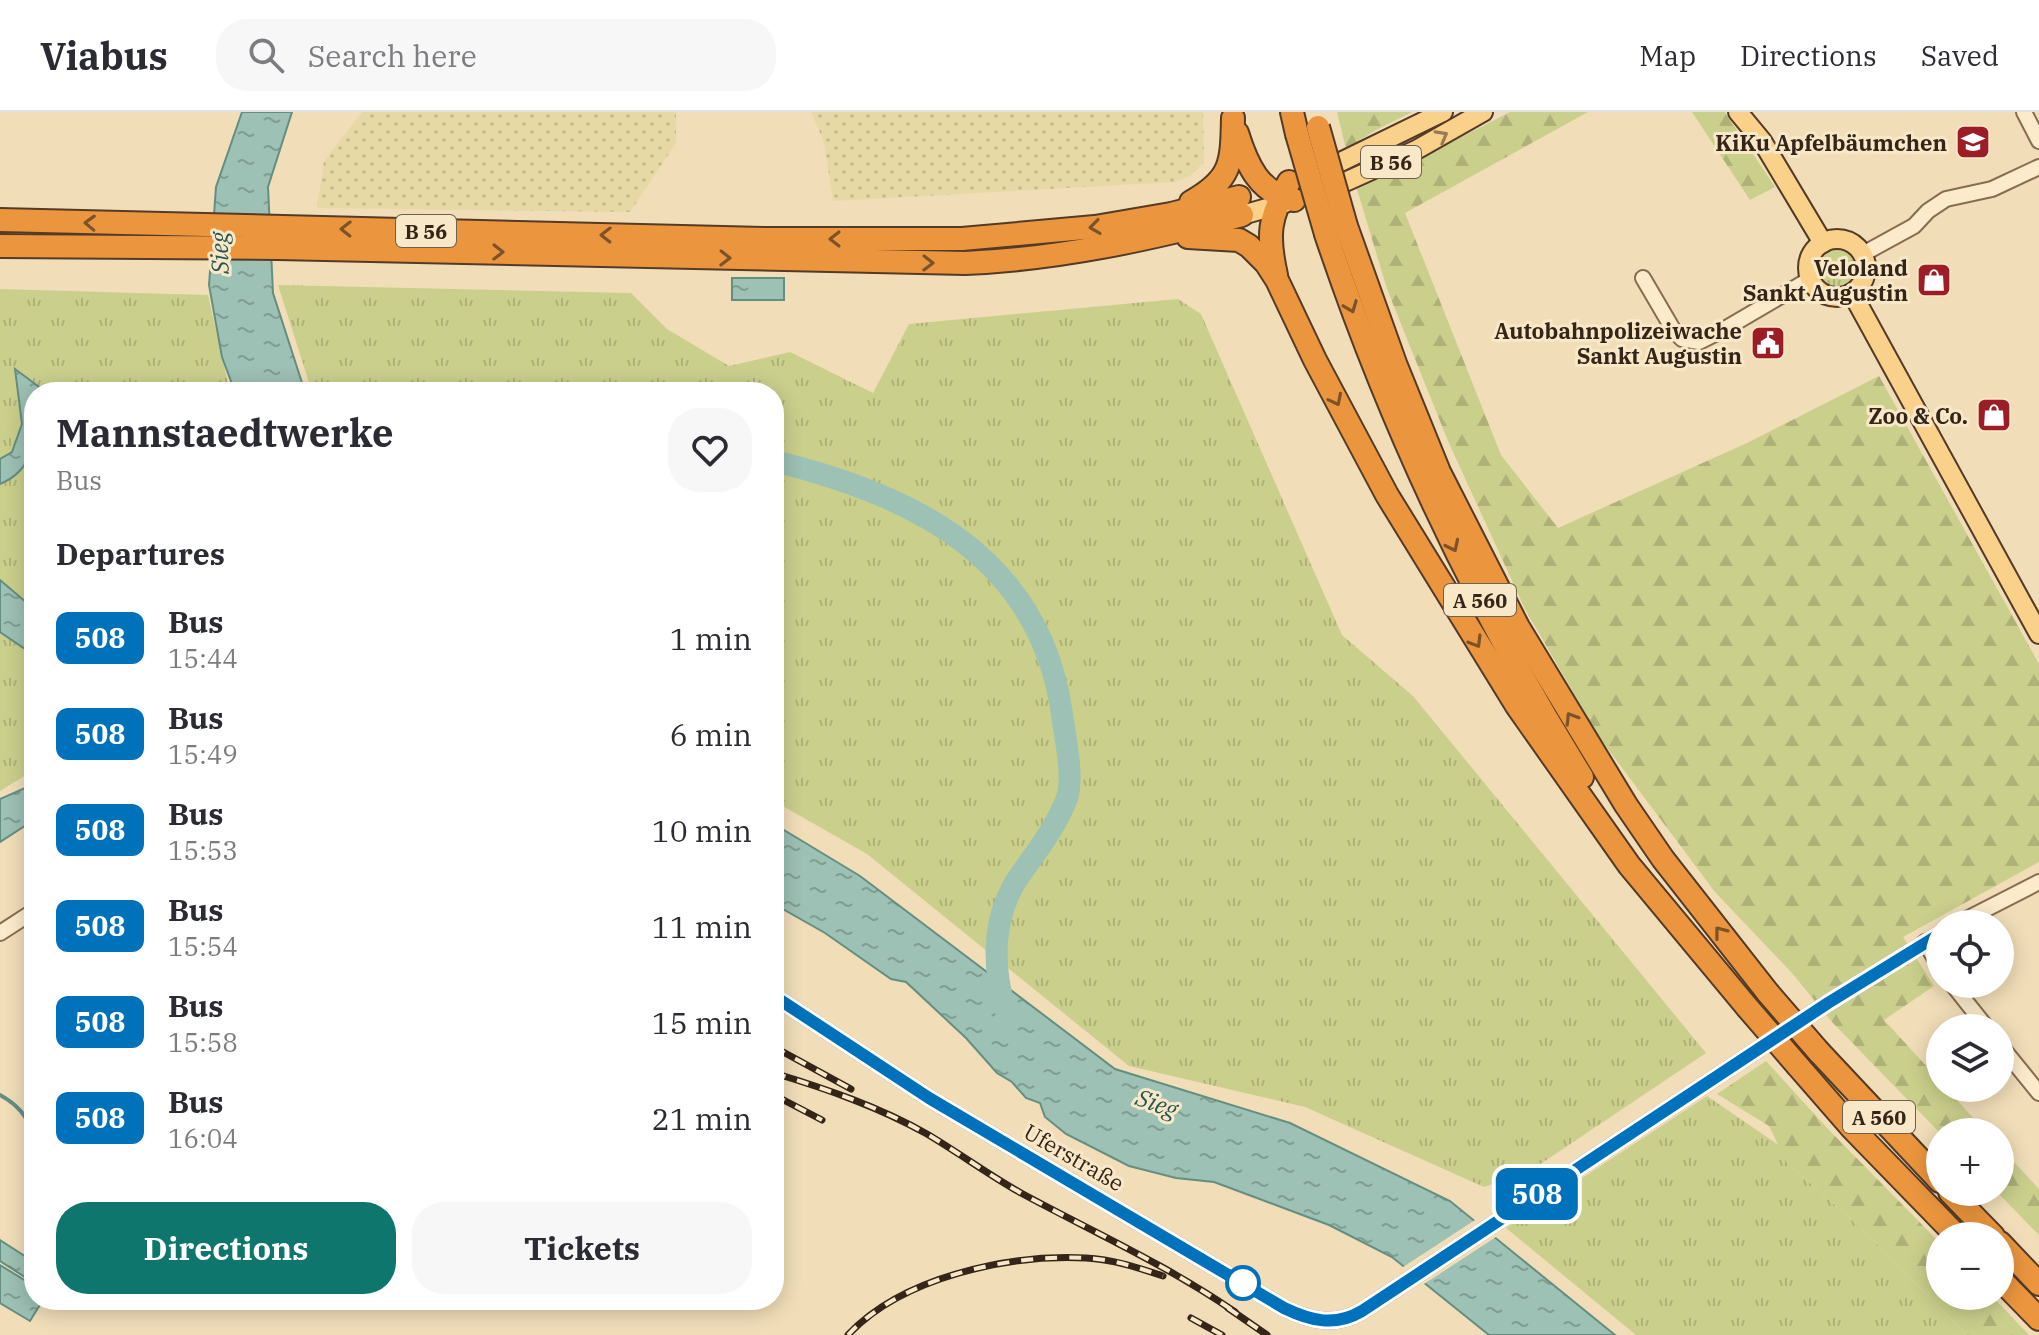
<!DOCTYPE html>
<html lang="en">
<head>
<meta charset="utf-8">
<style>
	:root { --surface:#fff; --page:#f7f7f7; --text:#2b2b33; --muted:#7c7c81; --line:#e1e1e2; --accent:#0f766e }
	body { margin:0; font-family:"IBM Plex Serif",serif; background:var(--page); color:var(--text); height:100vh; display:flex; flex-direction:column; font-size:30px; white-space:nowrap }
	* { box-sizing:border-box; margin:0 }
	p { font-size:26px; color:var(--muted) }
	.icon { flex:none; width:44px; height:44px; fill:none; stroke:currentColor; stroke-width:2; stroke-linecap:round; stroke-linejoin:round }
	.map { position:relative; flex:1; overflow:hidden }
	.sheet { position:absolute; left:24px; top:270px; width:760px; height:928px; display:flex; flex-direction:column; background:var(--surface); border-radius:32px; box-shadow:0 4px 20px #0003 }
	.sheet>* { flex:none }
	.badge { padding:0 16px; border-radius:12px; font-size:28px; line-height:52px }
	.tools { position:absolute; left:1926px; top:798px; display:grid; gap:16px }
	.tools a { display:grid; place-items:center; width:88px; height:88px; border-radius:50%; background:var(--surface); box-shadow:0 4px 20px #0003; font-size:40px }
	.map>.badge { position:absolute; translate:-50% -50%; box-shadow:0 0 0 4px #fff }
	h2 { padding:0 32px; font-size:30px; line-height:72px }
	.round { display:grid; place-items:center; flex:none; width:84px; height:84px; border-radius:32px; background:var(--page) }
	.summary { display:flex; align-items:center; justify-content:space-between; height:136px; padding:0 32px }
	h1 { font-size:38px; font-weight:700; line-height:60px }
	.button { display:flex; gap:16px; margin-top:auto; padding:16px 32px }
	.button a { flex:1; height:92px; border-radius:32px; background:var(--accent); color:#fff; font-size:32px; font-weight:700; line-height:92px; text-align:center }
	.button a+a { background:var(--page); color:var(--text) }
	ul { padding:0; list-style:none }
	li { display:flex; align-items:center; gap:24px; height:96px; padding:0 32px }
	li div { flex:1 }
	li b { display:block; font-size:30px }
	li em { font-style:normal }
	li .badge { min-width:88px; font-weight:700; text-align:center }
	header { display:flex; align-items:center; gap:48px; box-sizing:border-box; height:112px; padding:0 40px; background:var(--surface); border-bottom:2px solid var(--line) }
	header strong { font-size:38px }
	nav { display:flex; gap:44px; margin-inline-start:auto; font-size:28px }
	.search { width:560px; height:72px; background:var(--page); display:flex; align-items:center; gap:20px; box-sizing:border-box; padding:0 28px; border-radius:32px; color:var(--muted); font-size:30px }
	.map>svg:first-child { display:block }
</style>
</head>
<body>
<header>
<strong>Viabus</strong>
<div class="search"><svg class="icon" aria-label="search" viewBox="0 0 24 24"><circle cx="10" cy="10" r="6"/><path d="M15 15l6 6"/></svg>Search here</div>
<nav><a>Map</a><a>Directions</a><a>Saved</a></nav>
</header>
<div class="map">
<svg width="2039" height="1223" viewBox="0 0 2039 1223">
	<defs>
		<pattern id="farmland-dots" width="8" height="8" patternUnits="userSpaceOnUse" patternTransform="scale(2)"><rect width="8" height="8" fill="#e7d9a5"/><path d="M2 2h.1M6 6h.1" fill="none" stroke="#c7ba8d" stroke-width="1.8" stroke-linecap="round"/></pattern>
		<pattern id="grass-tufts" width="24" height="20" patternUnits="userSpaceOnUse" patternTransform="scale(2)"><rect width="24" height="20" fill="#cbcf8c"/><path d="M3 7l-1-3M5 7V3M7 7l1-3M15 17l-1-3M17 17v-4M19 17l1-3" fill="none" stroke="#afb278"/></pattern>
		<pattern id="forest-firs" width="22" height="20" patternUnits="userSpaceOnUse" patternTransform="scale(2)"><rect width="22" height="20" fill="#cbcf8c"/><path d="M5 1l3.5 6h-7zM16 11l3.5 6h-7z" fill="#afb278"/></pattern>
		<pattern id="water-ripples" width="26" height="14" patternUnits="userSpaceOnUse" patternTransform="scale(2)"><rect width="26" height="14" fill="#9dc1b4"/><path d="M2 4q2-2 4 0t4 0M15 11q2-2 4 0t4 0" fill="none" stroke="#819d92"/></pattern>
	</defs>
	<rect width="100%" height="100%" fill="#f1ddb8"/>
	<g fill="url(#farmland-dots)">
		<polygon points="362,0 676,0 676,31 630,100 317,96 324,49"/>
		<polygon points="811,0 1203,0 1204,50 1190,64 1175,70 833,89 824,30"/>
	</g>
	<g fill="url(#grass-tufts)">
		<circle cx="1837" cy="156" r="20"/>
		<polygon points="278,173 631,181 667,217 729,254 790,240 873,281 909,212 1178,187 1201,202 1342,523 1413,584 1706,941 1530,1059 1484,1075 1305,995 1129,954 867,742 774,689 774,280 312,280"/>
		<polygon points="0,177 208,183 230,280 34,280 34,658 0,679"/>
		<polygon points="1707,984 1780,1034 1787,1051 1860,1115 1967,1223 1636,1223 1506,1116"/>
	</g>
	<g fill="url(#forest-firs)">
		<polygon points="1337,0 1412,0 1376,18 1346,37"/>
		<polygon points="1510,0 1588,0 1405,101 1501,343 1558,416 1747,331 1879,264 2039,552 2039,750 1903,825 1934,874 1884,908 1940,969 1940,976 1946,976 1986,1020 1940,1021 1832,910 1792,861 1715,780 1599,625 1525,497 1448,329 1387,177 1356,74 1419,47"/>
		<polygon points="1692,0 1725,0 1775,75 1750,88"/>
		<polygon points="1766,949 1829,1018 1940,1131 1940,1184 1992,1184 2029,1223 1967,1223 1860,1115 1787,1051 1769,1014 1717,982"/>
		<polygon points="2000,1035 2039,1077 2039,1123 1997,1080 2000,1080"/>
	</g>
	<g fill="url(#water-ripples)" stroke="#658e82" stroke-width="2">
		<polygon points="242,0 292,0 268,75 273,181 305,280 235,280 222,245 209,173 216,75"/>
		<rect x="732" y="166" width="52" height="22"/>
		<path d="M15,257L46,280H34C34,317 41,355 0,372V347L12,340L22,312Z"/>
		<polygon points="0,468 34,497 34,543 0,520"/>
		<polygon points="34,672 34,708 0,730 0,687"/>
		<polygon points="774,712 860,764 1115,957 1290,1011 1450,1089 1615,1223 1489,1223 1392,1145 1329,1113 1214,1070 1176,1066 1129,1054 1066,1022 1045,1005 1040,991 1026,986 1012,970 997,961 966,926 906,870 891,867 825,821 774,792"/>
		<polygon points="0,1128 34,1150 34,1171 0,1149"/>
		<polygon points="0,1153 34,1174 34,1188 43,1188 30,1209 0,1191"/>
	</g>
	<polygon fill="#f1ddb8" points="1478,1106 1499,1123 1421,1174 1400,1157"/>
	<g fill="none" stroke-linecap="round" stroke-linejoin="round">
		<path stroke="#658e82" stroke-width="4" d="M0,983C18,993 26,1003 34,1022"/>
		<path stroke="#9dc1b4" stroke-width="22" d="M774,349C914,383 1040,445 1062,602C1065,625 1074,665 1067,686C1056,715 1037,739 1020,763C992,803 992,853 1005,897"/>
		<g stroke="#886c52" stroke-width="18">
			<g id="minor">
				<polyline points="2024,0 2039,29"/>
				<polyline points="1863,142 1914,114 1928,99 1946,87 1992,77 2039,55"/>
				<polyline points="1643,166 1674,219 1682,227 1699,230 1723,218 1810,167"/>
				<polyline points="1957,812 2039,770"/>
				<polyline points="0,821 34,799"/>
				<polyline points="1925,830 1940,855"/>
				<polyline points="1952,872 1987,916"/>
				<path d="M774,884L929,986L1284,1196C1311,1209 1335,1215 1362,1199L1828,891L1940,822"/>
				<polyline points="2000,933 2039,981"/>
			</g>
		</g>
		<g stroke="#543a27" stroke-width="22">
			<g id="major">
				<polyline points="1738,0 1762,29 1823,131"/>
				<polyline points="1318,61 1443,0"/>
				<polyline points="1325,79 1416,38 1483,0"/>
				<polyline points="1242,103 1285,91"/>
				<circle cx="1837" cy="156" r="29"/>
				<polyline points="1852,181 2039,522"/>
			</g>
		</g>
		<g stroke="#543a27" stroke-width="26">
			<g id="highway">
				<polyline points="1292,0 1297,22"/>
				<path d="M1237,21C1247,53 1259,81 1294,88"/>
				<path d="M1191,90C1232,67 1232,51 1233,6"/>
				<polyline points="0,108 764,127 962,127 1095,115 1171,102 1239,85"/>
				<polyline points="1346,114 1396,254 1439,360 1518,515 1626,693 1663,747 1768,881"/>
				<path d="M1326,122C1391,316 1474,492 1582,665"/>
				<polyline points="1188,125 1239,128 1249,134 1266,151 1277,168 1315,248 1387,383 1517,594 1629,753 1747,895"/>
				<path d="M0,134L278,136L965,151C1060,147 1150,127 1242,103"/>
				<path d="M1276,163C1267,123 1269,105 1289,70"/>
				<polyline points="1819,940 1940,1069"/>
				<polyline points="1798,954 1852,1016 1957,1124"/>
				<polyline points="1950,1080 1993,1124"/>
				<polyline points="2000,1131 2039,1172"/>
				<polyline points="2000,1167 2039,1207"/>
			</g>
		</g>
		<use href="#minor" stroke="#fcebcb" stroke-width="14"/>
		<use href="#major" stroke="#fad18a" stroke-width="18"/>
		<use href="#highway" stroke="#eb963e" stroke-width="22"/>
		<g stroke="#352519" stroke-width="7">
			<g id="rail">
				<polyline points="774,935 851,977"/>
				<path d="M774,961C827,977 879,995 927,1022C959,1041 989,1063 1021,1081C1093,1120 1167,1153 1235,1200"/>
				<polyline points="774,983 822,1008"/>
				<polyline points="1228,1196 1267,1223"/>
				<polyline points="1191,1206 1222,1223"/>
				<path d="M848,1223C902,1165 1009,1142 1086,1146C1112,1147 1139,1156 1163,1164"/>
			</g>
		</g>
		<use href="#rail" stroke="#f8e8c8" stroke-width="4" stroke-dasharray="12" stroke-linecap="butt"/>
		<g stroke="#543a27" stroke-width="26" stroke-linecap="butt">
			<g id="highway-bridge">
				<polyline points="1318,15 1346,114"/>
				<polyline points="1297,22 1326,122"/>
				<polyline points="1768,881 1819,940"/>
				<polyline points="1747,895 1798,954"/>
			</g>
		</g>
		<use href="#highway-bridge" stroke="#eb963e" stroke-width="22"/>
	</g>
	<defs><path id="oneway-chevron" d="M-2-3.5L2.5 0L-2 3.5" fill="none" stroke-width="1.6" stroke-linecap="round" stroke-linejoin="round" transform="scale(2)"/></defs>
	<use stroke="#987b52" href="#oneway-chevron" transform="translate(1442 24) rotate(-29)"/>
	<g stroke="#7e5228">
		<use href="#oneway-chevron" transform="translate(90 111) rotate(-178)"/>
		<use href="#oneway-chevron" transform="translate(1095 115) rotate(172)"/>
		<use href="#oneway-chevron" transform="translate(346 117) rotate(-179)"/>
		<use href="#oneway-chevron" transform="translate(606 123) rotate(-179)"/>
		<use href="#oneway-chevron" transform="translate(835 127) rotate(-180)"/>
		<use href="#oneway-chevron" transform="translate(498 140) rotate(1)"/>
		<use href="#oneway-chevron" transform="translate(725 146) rotate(1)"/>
		<use href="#oneway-chevron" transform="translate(928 151) rotate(1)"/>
		<use href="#oneway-chevron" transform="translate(1351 195) rotate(69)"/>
		<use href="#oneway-chevron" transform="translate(1336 288) rotate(63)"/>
		<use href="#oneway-chevron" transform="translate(1453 434) rotate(64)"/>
		<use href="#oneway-chevron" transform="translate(1476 530) rotate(59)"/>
		<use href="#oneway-chevron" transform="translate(1571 606) rotate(-122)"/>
		<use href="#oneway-chevron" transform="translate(1720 820) rotate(-128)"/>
	</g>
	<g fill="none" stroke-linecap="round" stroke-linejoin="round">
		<g stroke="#fff" stroke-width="18">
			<path id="line" d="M774,884L929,986L1284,1196C1311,1209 1335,1215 1362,1199L1828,891L1940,822"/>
		</g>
		<use href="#line" stroke="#0072bc" stroke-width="12"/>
	</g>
	<defs>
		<g id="school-square" transform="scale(1.8)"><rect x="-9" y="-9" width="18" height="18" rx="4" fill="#9c1d25" stroke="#f8e8c8"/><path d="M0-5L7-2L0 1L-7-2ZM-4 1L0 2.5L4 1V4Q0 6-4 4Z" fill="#fff"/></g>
		<g id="shop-square" transform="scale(1.8)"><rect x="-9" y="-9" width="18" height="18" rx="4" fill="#9c1d25" stroke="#f8e8c8"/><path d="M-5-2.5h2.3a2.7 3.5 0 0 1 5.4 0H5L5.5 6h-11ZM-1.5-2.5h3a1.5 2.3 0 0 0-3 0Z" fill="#fff"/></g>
		<g id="civic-square" transform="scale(1.8)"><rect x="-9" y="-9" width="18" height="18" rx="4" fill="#9c1d25" stroke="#f8e8c8"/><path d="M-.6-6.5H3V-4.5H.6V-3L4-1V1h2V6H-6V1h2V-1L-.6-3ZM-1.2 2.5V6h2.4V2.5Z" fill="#fff"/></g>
	</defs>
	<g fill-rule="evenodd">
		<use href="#school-square" x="1973" y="30"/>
		<use href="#shop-square" x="1934" y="168"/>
		<use href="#civic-square" x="1768" y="231"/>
		<use href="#shop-square" x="1994" y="303"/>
	</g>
	<circle fill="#fff" stroke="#0072bc" stroke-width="4" cx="1243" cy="1171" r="16"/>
	<g text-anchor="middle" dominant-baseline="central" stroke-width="6" stroke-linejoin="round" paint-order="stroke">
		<g fill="#f8e8c8" stroke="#70604e" stroke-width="2">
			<rect x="1361" y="34" width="60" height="32" rx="6"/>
			<rect x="396" y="103" width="60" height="32" rx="6"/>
			<rect x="1444" y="472" width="72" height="32" rx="6"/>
			<rect x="1843" y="989" width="72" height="32" rx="6"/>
		</g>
		<g font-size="20" font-weight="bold" fill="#352519">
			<text x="1391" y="50">B 56</text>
			<text x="426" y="119">B 56</text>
			<text x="1480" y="488">A 560</text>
			<text x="1879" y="1005">A 560</text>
		</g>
		<g font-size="22" font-weight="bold" fill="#352519" stroke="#f8e8c8" text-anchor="end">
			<text x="1947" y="30">KiKu Apfelbäumchen</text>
			<text x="1908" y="155">Veloland<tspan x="1908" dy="25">Sankt Augustin</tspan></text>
			<text x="1742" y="218">Autobahnpolizeiwache<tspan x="1742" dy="25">Sankt Augustin</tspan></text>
			<text x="1968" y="303">Zoo &amp; Co.</text>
		</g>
		<g font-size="22" fill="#352519" stroke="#f8e8c8">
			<text transform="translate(1074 1045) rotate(30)">Uferstraße</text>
		</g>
		<g font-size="24" font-style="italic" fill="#265751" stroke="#f8e8c8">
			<text transform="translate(219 141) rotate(-92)">Sieg</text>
			<text transform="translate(1157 991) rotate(20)">Sieg</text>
		</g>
	</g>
</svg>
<div class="tools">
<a><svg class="icon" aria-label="locate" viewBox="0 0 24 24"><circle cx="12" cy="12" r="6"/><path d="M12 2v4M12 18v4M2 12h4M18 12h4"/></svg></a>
<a><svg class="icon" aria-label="layers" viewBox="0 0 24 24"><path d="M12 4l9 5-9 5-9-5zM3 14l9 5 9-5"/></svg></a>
<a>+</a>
<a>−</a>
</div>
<b class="badge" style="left:1537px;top:1082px;background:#0072bc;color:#fff">508</b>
<section class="sheet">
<div class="summary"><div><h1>Mannstaedtwerke</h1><p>Bus</p></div><a class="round"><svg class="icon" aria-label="heart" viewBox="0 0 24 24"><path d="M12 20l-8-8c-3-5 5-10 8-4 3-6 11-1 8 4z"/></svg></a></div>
<h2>Departures</h2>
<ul>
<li><span class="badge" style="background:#0072bc;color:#fff">508</span><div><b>Bus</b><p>15:44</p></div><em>1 min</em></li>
<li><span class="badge" style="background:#0072bc;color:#fff">508</span><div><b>Bus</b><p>15:49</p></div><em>6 min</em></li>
<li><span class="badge" style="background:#0072bc;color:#fff">508</span><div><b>Bus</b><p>15:53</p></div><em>10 min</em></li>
<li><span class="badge" style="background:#0072bc;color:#fff">508</span><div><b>Bus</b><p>15:54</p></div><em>11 min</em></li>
<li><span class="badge" style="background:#0072bc;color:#fff">508</span><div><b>Bus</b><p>15:58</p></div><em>15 min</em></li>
<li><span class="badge" style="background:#0072bc;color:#fff">508</span><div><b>Bus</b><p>16:04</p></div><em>21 min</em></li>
</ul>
<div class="button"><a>Directions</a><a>Tickets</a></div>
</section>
</div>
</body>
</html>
